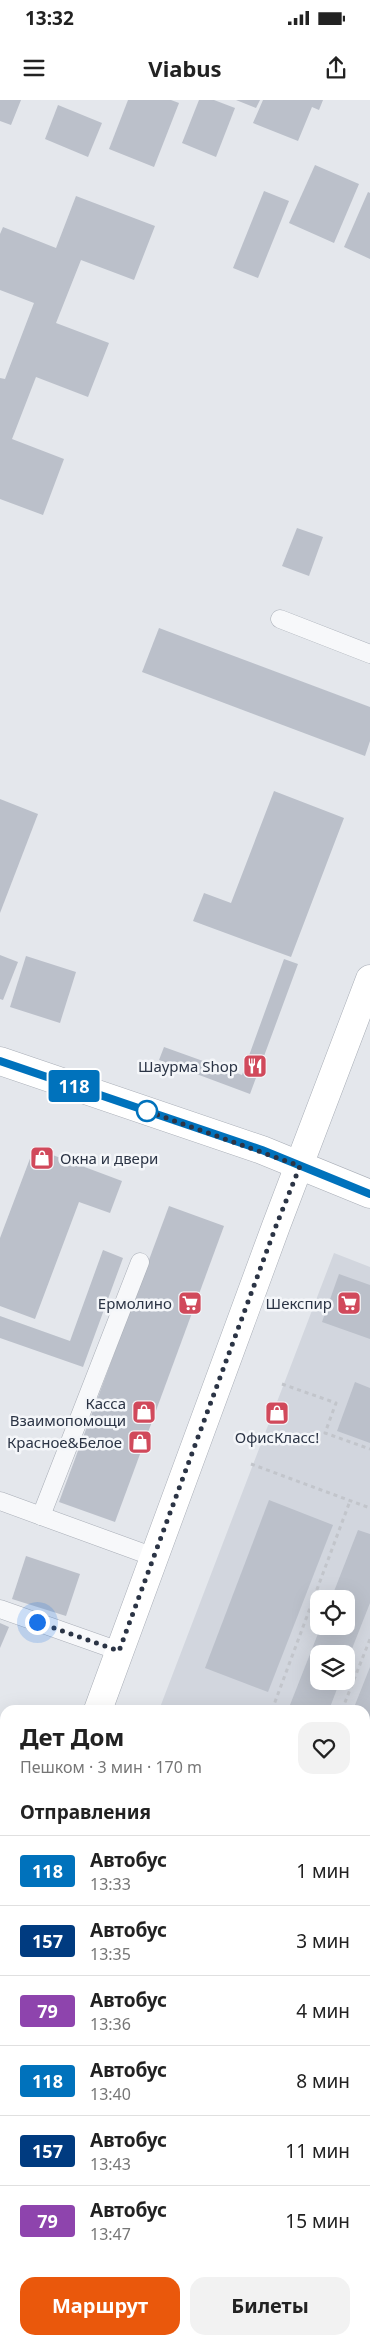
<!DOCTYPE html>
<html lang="ru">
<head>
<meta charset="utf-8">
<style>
	:root { --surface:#fff; --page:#f2f2f2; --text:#222; --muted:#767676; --line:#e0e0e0; --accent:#ea580c }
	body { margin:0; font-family:"Noto Sans",sans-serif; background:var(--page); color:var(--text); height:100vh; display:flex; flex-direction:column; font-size:19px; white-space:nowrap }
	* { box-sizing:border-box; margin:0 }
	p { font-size:16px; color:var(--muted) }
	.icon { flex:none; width:28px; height:28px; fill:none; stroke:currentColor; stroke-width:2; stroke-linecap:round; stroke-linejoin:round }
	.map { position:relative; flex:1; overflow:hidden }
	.panel { position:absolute; left:0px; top:1605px; width:370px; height:640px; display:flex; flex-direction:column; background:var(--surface); border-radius:15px 15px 0 0; box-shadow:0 5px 20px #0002 }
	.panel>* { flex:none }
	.badge { padding:0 10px; border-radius:4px; font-size:18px; line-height:32px }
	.tools { position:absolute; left:310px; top:1490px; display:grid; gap:10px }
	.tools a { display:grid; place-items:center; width:45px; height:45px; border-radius:10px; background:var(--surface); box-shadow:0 5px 20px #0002; font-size:25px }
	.you { position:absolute; width:25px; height:25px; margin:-12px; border:4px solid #fff; border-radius:50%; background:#1a73e8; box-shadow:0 0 0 8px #1a73e833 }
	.map>.badge { position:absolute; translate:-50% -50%; box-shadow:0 0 0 2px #fff }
	h2 { padding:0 20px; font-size:19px; line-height:45px }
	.round { display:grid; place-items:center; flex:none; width:52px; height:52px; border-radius:15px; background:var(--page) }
	.head { display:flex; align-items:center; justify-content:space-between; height:85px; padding:0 20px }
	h1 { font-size:24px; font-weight:700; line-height:38px }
	.primary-button { display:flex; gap:10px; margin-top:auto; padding:10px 20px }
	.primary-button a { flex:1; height:58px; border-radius:15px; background:var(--accent); color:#fff; font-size:20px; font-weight:700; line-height:58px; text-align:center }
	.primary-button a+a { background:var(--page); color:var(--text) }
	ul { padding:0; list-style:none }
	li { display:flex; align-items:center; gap:15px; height:70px; padding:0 20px; border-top:1px solid var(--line) }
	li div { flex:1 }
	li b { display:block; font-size:19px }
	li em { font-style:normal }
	li .badge { min-width:55px; font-weight:700; text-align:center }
	.status { display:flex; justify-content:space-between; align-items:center; height:35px; padding:0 25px; background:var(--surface); direction:ltr }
	.status svg { height:14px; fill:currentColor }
	header { display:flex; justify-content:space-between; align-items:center; height:65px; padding:0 20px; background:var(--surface); font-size:22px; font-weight:700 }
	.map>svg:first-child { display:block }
</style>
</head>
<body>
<div class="status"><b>13:32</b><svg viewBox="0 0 49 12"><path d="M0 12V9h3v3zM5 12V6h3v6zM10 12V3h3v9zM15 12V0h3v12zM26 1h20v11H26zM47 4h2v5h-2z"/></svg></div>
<header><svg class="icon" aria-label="menu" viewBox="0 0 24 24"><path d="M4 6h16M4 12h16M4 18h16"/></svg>Viabus<svg class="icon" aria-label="share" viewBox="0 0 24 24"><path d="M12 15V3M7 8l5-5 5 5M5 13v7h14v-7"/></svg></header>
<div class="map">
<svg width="370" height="2245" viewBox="0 0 370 2245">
	<rect width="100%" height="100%" fill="#e4e7ec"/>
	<g fill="#d2d6de" fill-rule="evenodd">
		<path d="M334,1153L370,1167V2193L365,2191V1610H159ZM319,1499H346V1526H319ZM319,1554H346V1581H319Z"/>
		<polygon points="5,2011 5,2051 0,2049 0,2024"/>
	</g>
	<g fill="#bbc0ca">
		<polygon points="0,0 21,0 11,25 0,21"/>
		<polygon points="128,0 171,0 179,3 154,67 109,49"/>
		<polygon points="199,0 214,0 235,8 216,57 182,43"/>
		<polygon points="236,0 260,0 256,8"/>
		<polygon points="263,0 323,0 319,10 312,7 298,41 253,23"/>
		<polygon points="58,5 102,23 88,57 45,39"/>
		<polygon points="315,65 359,84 334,143 289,123"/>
		<polygon points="264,91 289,101 258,178 233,168"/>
		<polygon points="368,92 370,93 370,159 344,147"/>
		<polygon points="76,96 155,126 134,180 81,160 56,223 109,243 88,297 36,277 12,339 64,359 43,415 0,399 0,278 5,279 34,203 0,190 0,134 3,127 56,148"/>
		<polygon points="297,428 323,437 309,476 282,466"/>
		<polygon points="159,528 370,607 370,641 365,656 142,572"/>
		<polygon points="274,691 344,718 291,857 193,821 204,793 231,803"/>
		<polygon points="0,699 38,714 0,813"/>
		<polygon points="0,855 18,862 3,900 0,899"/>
		<polygon points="26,856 76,872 60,923 10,907"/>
		<polygon points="284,859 298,864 250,994 159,960 164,947 242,975"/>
		<polygon points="34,1048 122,1081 110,1113 79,1102 35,1219 0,1206 0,1138"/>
		<polygon points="169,1106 224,1126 115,1422 59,1402"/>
		<polygon points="103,1150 123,1158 83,1267 0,1238 0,1216 70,1241"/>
		<polygon points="339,1174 370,1185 370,1239 322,1222"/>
		<polygon points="355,1282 370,1288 370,1343 337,1331"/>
		<polygon points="269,1400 333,1425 268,1592 205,1568"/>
		<polygon points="358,1430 370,1434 370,1503 346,1564 346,1554 319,1554 319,1581 340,1581 329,1610 288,1610 321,1526 346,1526 346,1499 331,1499"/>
		<polygon points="26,1456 80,1474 66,1516 12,1499"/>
		<polygon points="0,1523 9,1527 0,1548"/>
		<polygon points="370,1567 370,1662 365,1675 365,1610 353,1610"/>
		<polygon points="0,1715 5,1717 0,1731"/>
		<polygon points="365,1807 370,1809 370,1846 365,1844"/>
		<polygon points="365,1873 370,1875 370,1935 365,1948"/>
		<polygon points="365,2149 370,2150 370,2172 365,2170"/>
		<polygon points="0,2173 5,2175 5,2230 0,2243"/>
		<polygon points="38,2240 134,2240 132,2245 52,2245"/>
	</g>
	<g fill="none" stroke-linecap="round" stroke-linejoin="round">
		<g stroke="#a9aeb7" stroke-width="19">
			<g id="lane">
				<polyline points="280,519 370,554"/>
				<polyline points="0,1401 154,1457"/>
				<polyline points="41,1416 140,1162"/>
				<polyline points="0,1509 119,1551"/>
			</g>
		</g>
		<g stroke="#a9aeb7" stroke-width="29">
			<g id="secondary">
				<polyline points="0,961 262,1050 370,1094"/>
				<polyline points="98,1610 276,1126 370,879"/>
				<polyline points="0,1872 5,1858"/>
				<polyline points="0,2111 5,2113"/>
				<polyline points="332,2240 345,2245"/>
			</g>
		</g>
		<g stroke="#c2c5cb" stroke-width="3" stroke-dasharray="4 4" stroke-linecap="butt">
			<polyline points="282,1284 336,1303 325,1333 370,1349"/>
			<polyline points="251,1364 370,1408"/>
			<polyline points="272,1610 350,1401"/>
			<polyline points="342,1610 370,1539"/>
			<polyline points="365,1694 370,1696"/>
			<polyline points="365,1740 370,1727"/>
			<polyline points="365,1784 370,1786"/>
			<polyline points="365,1860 370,1862"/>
			<polyline points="365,1984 370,1971"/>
			<polyline points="365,2032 370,2034"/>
			<polyline points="365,2069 370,2071"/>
			<polyline points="365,2100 370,2102"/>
			<polyline points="365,2132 370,2134"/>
		</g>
		<use href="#lane" stroke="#f7f8fa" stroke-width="18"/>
		<use href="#secondary" stroke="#fff" stroke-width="28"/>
	</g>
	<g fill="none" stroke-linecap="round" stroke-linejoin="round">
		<g stroke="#fff" stroke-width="11">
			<polyline id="line" points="0,961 262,1050 370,1094"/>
		</g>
		<use href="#line" stroke="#0072bc" stroke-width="8"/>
		<polyline stroke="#2b3445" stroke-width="5" stroke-dasharray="0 9" points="37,1522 119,1551 276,1126 300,1066 147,1011"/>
	</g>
	<defs>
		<g id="restaurant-square" transform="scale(1.25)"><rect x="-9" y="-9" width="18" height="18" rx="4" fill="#d1495b" stroke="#f4f6f9"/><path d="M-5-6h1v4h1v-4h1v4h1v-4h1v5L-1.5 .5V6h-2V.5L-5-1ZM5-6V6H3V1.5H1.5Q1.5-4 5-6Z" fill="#fff"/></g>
		<g id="shop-square" transform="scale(1.25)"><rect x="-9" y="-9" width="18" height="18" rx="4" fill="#d1495b" stroke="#f4f6f9"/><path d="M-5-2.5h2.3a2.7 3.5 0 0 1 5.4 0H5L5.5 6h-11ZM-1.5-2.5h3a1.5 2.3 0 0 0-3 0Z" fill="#fff"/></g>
		<g id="supermarket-square" transform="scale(1.25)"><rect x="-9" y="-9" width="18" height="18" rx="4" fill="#d1495b" stroke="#f4f6f9"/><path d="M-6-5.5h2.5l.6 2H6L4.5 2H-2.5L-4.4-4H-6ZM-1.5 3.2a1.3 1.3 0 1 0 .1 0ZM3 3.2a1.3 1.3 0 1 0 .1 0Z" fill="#fff"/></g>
	</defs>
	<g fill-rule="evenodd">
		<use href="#restaurant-square" x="255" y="966"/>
		<use href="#shop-square" x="42" y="1058"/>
		<use href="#supermarket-square" x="190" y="1203"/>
		<use href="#supermarket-square" x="349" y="1203"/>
		<use href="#shop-square" x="144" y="1312"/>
		<use href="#shop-square" x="277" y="1313"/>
		<use href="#shop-square" x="140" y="1342"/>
	</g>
	<circle fill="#fff" stroke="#0072bc" stroke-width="2.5" cx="147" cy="1011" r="10"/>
	<g text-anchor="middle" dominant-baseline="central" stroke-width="5" stroke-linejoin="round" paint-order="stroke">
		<g font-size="15" fill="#2b3445" stroke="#f4f6f9" text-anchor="end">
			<text x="238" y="966">Шаурма Shop</text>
			<text x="60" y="1058" text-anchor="start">Окна и двери</text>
			<text x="172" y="1203">Ермолино</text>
			<text x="332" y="1203">Шекспир</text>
			<text x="126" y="1303">Касса<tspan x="126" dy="17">Взаимопомощи</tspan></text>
			<text x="277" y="1337" text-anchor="middle">ОфисКласс!</text>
			<text x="122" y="1342">Красное&amp;Белое</text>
		</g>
	</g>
</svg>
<div class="tools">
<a><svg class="icon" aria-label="locate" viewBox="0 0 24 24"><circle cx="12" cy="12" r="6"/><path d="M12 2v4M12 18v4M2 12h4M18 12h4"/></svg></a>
<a><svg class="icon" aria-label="layers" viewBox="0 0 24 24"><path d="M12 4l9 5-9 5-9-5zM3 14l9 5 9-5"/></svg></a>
</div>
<div class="you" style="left:37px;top:1522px"></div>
<b class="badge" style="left:74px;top:986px;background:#0072bc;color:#fff">118</b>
<section class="panel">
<div class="head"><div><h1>Дет Дом</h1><p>Пешком · 3 мин · 170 m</p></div><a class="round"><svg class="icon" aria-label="heart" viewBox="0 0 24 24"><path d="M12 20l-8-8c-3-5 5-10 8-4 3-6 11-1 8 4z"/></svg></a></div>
<h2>Отправления</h2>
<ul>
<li><span class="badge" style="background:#0072bc;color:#fff">118</span><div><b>Автобус</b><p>13:33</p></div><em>1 мин</em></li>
<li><span class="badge" style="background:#003b80;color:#fff">157</span><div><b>Автобус</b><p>13:35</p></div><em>3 мин</em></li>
<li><span class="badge" style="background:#8e44ad;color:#fff">79</span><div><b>Автобус</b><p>13:36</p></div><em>4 мин</em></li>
<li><span class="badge" style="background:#0072bc;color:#fff">118</span><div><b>Автобус</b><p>13:40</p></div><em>8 мин</em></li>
<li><span class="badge" style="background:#003b80;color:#fff">157</span><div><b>Автобус</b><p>13:43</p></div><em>11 мин</em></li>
<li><span class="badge" style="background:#8e44ad;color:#fff">79</span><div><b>Автобус</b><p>13:47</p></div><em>15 мин</em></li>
</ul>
<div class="primary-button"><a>Маршрут</a><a>Билеты</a></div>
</section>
</div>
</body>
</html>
